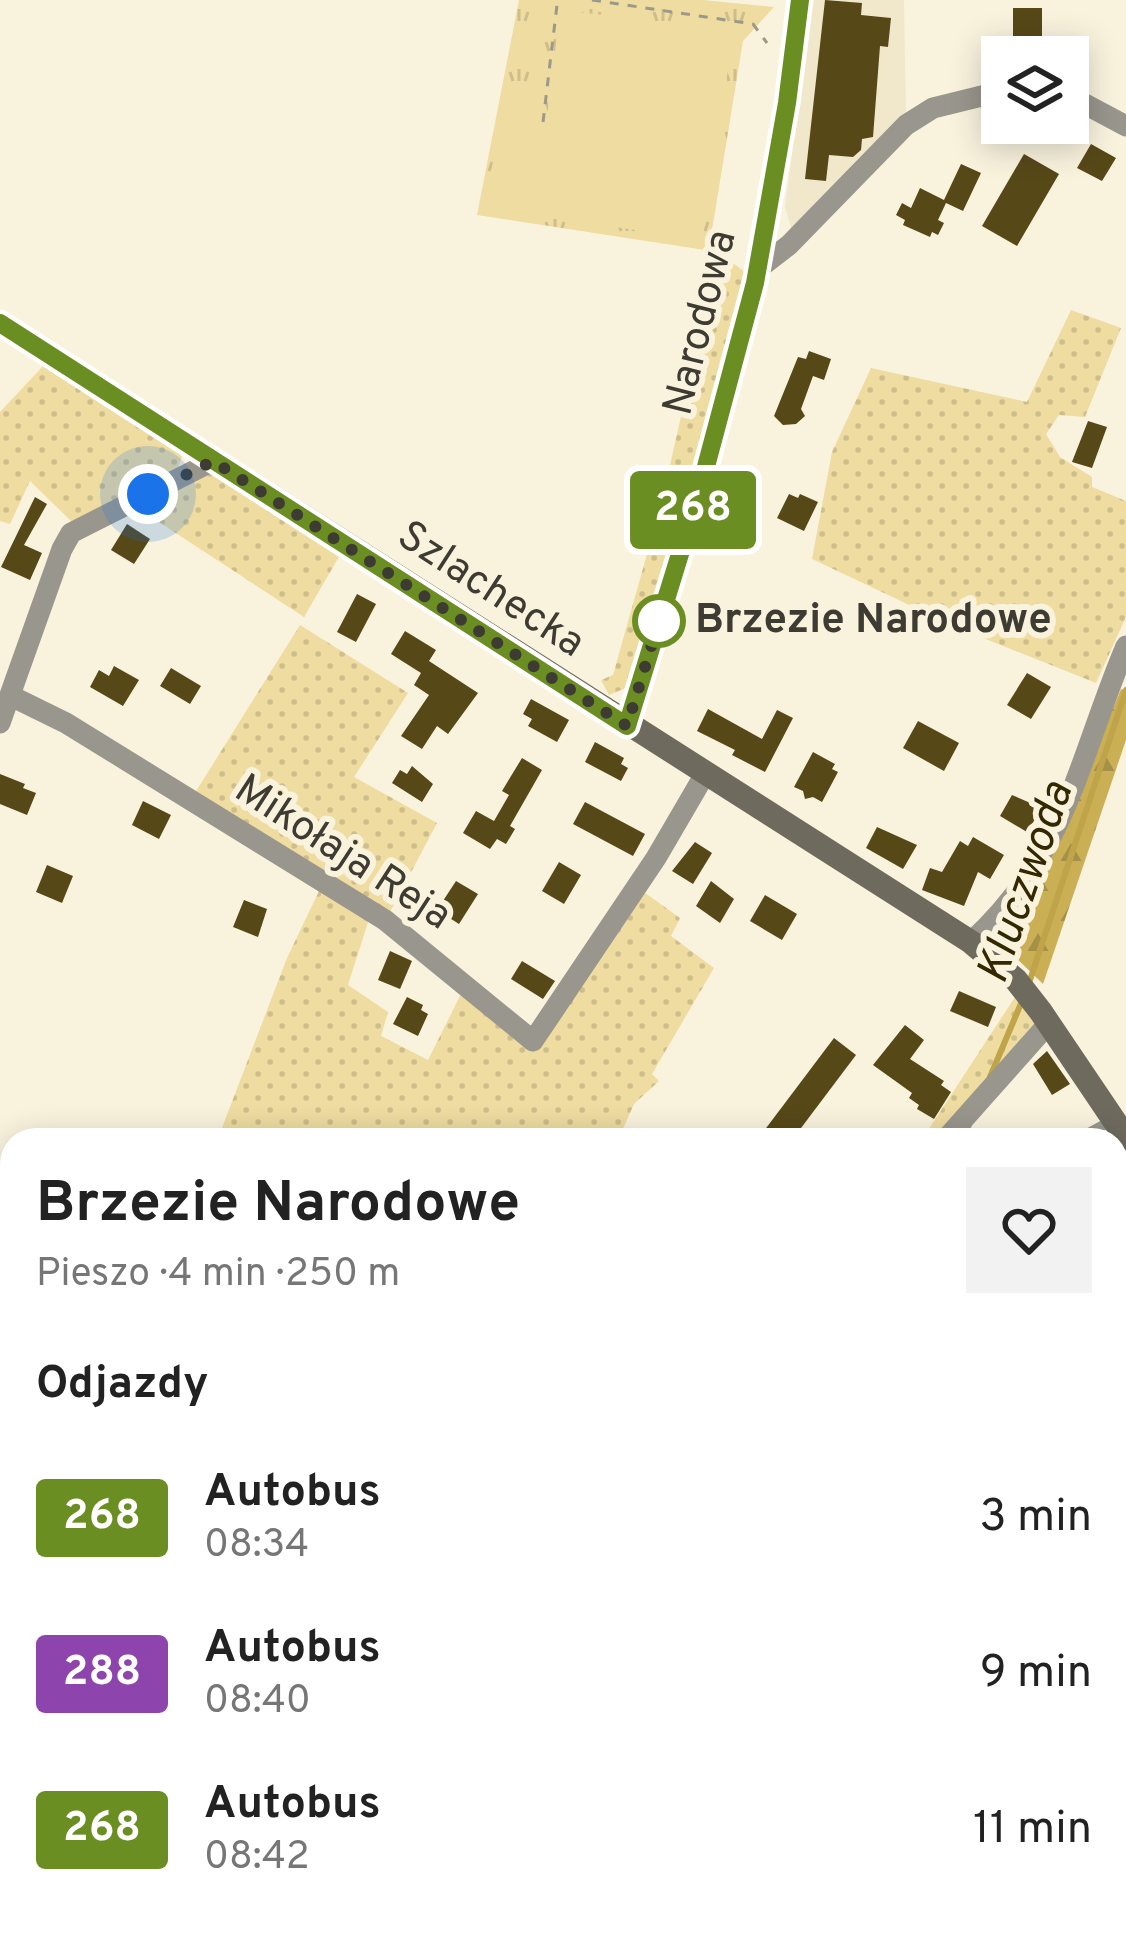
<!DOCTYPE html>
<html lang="pl">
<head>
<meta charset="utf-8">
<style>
	:root { --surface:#fff; --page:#f2f2f2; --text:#222; --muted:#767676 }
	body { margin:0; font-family:Overpass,sans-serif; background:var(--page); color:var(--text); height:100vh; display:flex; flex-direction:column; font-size:45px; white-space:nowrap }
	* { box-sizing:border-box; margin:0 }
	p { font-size:39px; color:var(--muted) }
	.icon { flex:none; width:66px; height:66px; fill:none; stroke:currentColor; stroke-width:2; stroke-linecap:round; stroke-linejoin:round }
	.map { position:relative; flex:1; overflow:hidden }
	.side { position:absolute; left:0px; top:1128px; width:1128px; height:807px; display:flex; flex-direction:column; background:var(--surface); border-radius:36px 36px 0 0; box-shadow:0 6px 30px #0003 }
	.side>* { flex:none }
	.badge { padding:0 24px; border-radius:9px; font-size:42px; line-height:78px }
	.tools { position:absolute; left:981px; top:36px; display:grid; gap:24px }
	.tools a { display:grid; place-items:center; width:108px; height:108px; border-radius:0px; background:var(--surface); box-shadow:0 6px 30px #0003; font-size:60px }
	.you { position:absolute; width:60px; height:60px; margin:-30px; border:9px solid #fff; border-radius:50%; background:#1a73e8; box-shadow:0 0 0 18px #1a73e833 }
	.map>.badge { position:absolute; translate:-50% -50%; box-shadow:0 0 0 6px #fff }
	h2 { padding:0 36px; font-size:45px; line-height:108px }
	.round { display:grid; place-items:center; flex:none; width:126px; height:126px; border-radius:0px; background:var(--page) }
	.overview { display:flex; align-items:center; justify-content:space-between; height:204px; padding:0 36px }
	h1 { font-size:57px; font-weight:700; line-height:90px }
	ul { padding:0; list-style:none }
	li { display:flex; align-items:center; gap:36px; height:156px; padding:0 36px }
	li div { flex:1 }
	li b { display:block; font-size:45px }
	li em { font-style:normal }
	li .badge { min-width:132px; font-weight:700; text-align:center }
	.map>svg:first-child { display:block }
</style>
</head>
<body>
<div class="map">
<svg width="1126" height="1933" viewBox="0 0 1126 1933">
	<defs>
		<pattern id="grass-dots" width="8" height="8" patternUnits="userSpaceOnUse" patternTransform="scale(3)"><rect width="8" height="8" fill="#efdca1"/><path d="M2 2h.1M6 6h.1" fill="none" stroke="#cebe8b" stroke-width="1.8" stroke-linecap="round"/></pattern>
		<pattern id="forest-firs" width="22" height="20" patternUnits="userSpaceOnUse" patternTransform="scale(3)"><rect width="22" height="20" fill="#caaf55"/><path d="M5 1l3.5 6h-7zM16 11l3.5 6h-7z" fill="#a59047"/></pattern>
		<pattern id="park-tufts" width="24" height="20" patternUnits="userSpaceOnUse" patternTransform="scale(3)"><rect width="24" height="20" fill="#efdca1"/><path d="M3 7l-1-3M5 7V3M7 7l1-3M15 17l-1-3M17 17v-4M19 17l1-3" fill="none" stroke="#cebe8b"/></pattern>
	</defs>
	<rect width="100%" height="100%" fill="#f9f3de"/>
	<polygon fill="#f1e8cb" points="812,0 904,0 906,117 793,234 785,207"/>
	<g fill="url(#grass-dots)">
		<polygon points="718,252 748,274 678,518 659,514"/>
		<polygon points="1071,310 1121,328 1085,417 1059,415 1046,434 1060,457 1092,477 1092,487 1126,501 1126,617 1096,683 958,628 812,559 832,452 871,368 1027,402"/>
		<polygon points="45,364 182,456 177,471 72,522 30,481 10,524 0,521 0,412"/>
		<polygon points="209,471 340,555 304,617 139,509"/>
		<polygon points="656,522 674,528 630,686 609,695 601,680 613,675"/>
		<polygon points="300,625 408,693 354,777 437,823 390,912 193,796"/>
		<polygon points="320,889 370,916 348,985 388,1012 381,1036 428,1060 462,992 532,1045 641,890 680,918 671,936 714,968 652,1074 659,1081 634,1104 618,1140 238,1140 220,1133 287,958"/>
		<polygon points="1015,997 1037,1025 935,1140 917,1140 923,1138"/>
	</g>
	<polygon fill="url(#forest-firs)" points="1121,689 1126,691 1126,740 1043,984 1012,954"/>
	<polygon fill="url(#park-tufts)" points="519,0 703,0 774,7 743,41 712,230 718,252 477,215"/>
	<g fill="#efdca1">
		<polygon points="560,10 734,30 702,240 535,215"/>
		<polygon points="499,116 543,122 532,210 487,205"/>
	</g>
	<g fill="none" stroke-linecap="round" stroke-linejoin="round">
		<g stroke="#c0a449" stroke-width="6">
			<polyline points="1029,983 1126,690"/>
			<polyline points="990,1077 1022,1001"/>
			<polyline points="963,1140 969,1125"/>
			<polyline points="0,1841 3,1833"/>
			<polyline points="191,1933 194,1923"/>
			<polyline points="660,1933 663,1923"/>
		</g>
	</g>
	<g fill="#574818">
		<polygon points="825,0 862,3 861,15 891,18 888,47 880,46 873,137 862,139 861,150 853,157 829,155 826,181 805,179"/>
		<rect x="1013" y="8" width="29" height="28"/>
		<polygon points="1091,144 1116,158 1102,181 1077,168"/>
		<polygon points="1024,154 1059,174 1017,246 982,226"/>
		<polygon points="961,164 981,173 963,211 946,203 938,220 944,223 938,235 932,232 930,237 903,225 905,220 896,215 902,203 911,208 920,188 944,200"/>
		<polygon points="809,351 831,359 824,380 813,376 801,409 805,416 796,424 783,425 774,416 798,357 806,359"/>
		<polygon points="1088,421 1107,427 1092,468 1072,462"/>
		<polygon points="789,494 798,498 800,494 818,502 804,531 777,518"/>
		<polygon points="35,497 47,504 24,545 42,553 30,580 1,567"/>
		<polygon points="127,524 150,539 134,564 111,550"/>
		<polygon points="357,594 376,604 356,642 337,632"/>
		<polygon points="405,631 436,650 429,661 478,693 448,734 437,726 422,749 401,736 429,695 414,685 421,673 391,654"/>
		<polygon points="114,666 139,680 123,706 90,687 99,670 109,676"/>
		<polygon points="171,668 201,686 190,704 160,686"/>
		<polygon points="1027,673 1051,687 1031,719 1007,705"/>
		<polygon points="531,699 569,720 557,742 528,726 532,719 523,714"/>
		<polygon points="708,709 762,739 777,710 793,718 765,772 732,755 735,750 697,731"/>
		<polygon points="918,721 959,743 944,771 903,748"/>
		<polygon points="595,742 624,758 621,764 628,768 621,781 585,762"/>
		<polygon points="813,752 835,764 832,769 838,772 822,802 813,797 805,799 803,791 794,787"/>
		<polygon points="522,758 542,770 510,826 515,829 506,844 497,839 490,849 463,833 476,811 494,821 509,795 502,791"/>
		<polygon points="412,766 433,784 422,802 392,783 400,770 407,774"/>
		<polygon points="0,774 25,784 23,788 36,793 27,815 0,804"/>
		<polygon points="1012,795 1042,808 1027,832 1000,816"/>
		<polygon points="143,801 171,815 159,839 132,825"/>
		<polygon points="585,802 645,834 633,856 573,824"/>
		<polygon points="877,827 917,845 903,869 866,848"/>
		<polygon points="973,837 1004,855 990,879 978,872 964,906 922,890 930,868 942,872 960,841 968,846"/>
		<polygon points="695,842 712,853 693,884 672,871"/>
		<polygon points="559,862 581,875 564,904 542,891"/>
		<polygon points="47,865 73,876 62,903 36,892"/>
		<polygon points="456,881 478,894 459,924 437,910"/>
		<polygon points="711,881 734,899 720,923 696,906"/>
		<polygon points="765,895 797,914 782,940 750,921"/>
		<polygon points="244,900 267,909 258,937 233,927"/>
		<polygon points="390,951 412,961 400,989 378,980"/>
		<polygon points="522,961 555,981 543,999 511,979"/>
		<polygon points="959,991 996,1007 988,1027 950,1011"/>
		<polygon points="407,997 423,1005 421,1010 428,1014 418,1036 393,1024"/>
		<polygon points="905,1025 924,1040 910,1059 944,1081 941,1085 951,1092 934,1119 917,1109 919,1105 909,1098 912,1093 873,1065"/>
		<polygon points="834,1038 856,1055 792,1140 757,1140"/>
		<polygon points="1047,1051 1070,1084 1052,1095 1033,1064"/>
	</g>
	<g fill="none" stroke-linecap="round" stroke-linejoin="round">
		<g stroke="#9d9989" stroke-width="3" stroke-dasharray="9 9" stroke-linecap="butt">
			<polyline points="592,0 753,24 767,43"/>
			<polyline points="543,122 557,5 563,0"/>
			<polyline points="0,1794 12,1793"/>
			<polyline points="371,1923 392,1933"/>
			<polyline points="701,1933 704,1923"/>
		</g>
		<polyline stroke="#99968d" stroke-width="10" points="1076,1140 1111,1121"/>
		<g stroke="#99968d" stroke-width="21">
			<polyline points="1068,95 1126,126"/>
			<polyline points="758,269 789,245 906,125 933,108 1002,91"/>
			<polyline points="11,696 66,723 385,920 533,1041 656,858 705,774"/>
			<polyline points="0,723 62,549 71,533 213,461"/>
			<path d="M971,942C1067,854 1078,760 1126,646"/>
			<polyline points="945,1140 1049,1023"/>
		</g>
		<g stroke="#6e6a5e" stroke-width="24">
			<polyline points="0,323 971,942 1016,980 1041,1012 1126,1138"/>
			<polyline points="627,726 700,489 755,283 787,103 800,0"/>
		</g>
	</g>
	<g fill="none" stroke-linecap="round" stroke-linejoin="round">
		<g stroke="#fff" stroke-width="27">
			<polyline id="line" points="0,323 627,726 700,489 755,283 787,103 800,0"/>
		</g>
		<use href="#line" stroke="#6b8e23" stroke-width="18"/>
		<polyline stroke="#3d3b32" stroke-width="12" stroke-dasharray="0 21.6" points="148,494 213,461 627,726 659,621"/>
	</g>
	<circle fill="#fff" stroke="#6b8e23" stroke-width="6" cx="659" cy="621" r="24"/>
	<g text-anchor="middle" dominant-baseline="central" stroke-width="12" stroke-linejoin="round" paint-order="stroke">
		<g font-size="42" fill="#3d3b32" stroke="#f9f3de">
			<text transform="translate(702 323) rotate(-76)">Narodowa</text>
			<text transform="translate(490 591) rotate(33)">Szlachecka</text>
			<text transform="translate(342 854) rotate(33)">Mikołaja Reja</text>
		</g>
		<g font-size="42" font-weight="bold" fill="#3d3b32" stroke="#f9f3de" text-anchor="start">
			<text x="695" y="621">Brzezie Narodowe</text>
		</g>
		<g font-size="45" font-style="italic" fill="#332800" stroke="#f9f3de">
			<text transform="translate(1027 883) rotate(-71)">Kluczwoda</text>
		</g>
	</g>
</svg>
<div class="tools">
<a><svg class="icon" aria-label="layers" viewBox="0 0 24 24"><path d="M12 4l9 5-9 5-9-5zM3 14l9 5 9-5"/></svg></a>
</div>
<div class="you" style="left:148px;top:494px"></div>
<b class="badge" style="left:693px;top:510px;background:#6b8e23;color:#fff">268</b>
<section class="side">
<div class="overview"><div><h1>Brzezie Narodowe</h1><p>Pieszo · 4 min · 250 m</p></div><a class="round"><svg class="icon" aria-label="heart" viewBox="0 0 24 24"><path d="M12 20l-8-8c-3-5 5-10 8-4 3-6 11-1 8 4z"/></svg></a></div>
<h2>Odjazdy</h2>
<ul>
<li><span class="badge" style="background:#6b8e23;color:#fff">268</span><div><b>Autobus</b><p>08:34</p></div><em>3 min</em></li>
<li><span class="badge" style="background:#8e44ad;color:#fff">288</span><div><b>Autobus</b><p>08:40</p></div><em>9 min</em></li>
<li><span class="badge" style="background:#6b8e23;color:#fff">268</span><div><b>Autobus</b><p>08:42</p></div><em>11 min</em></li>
</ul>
</section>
</div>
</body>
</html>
